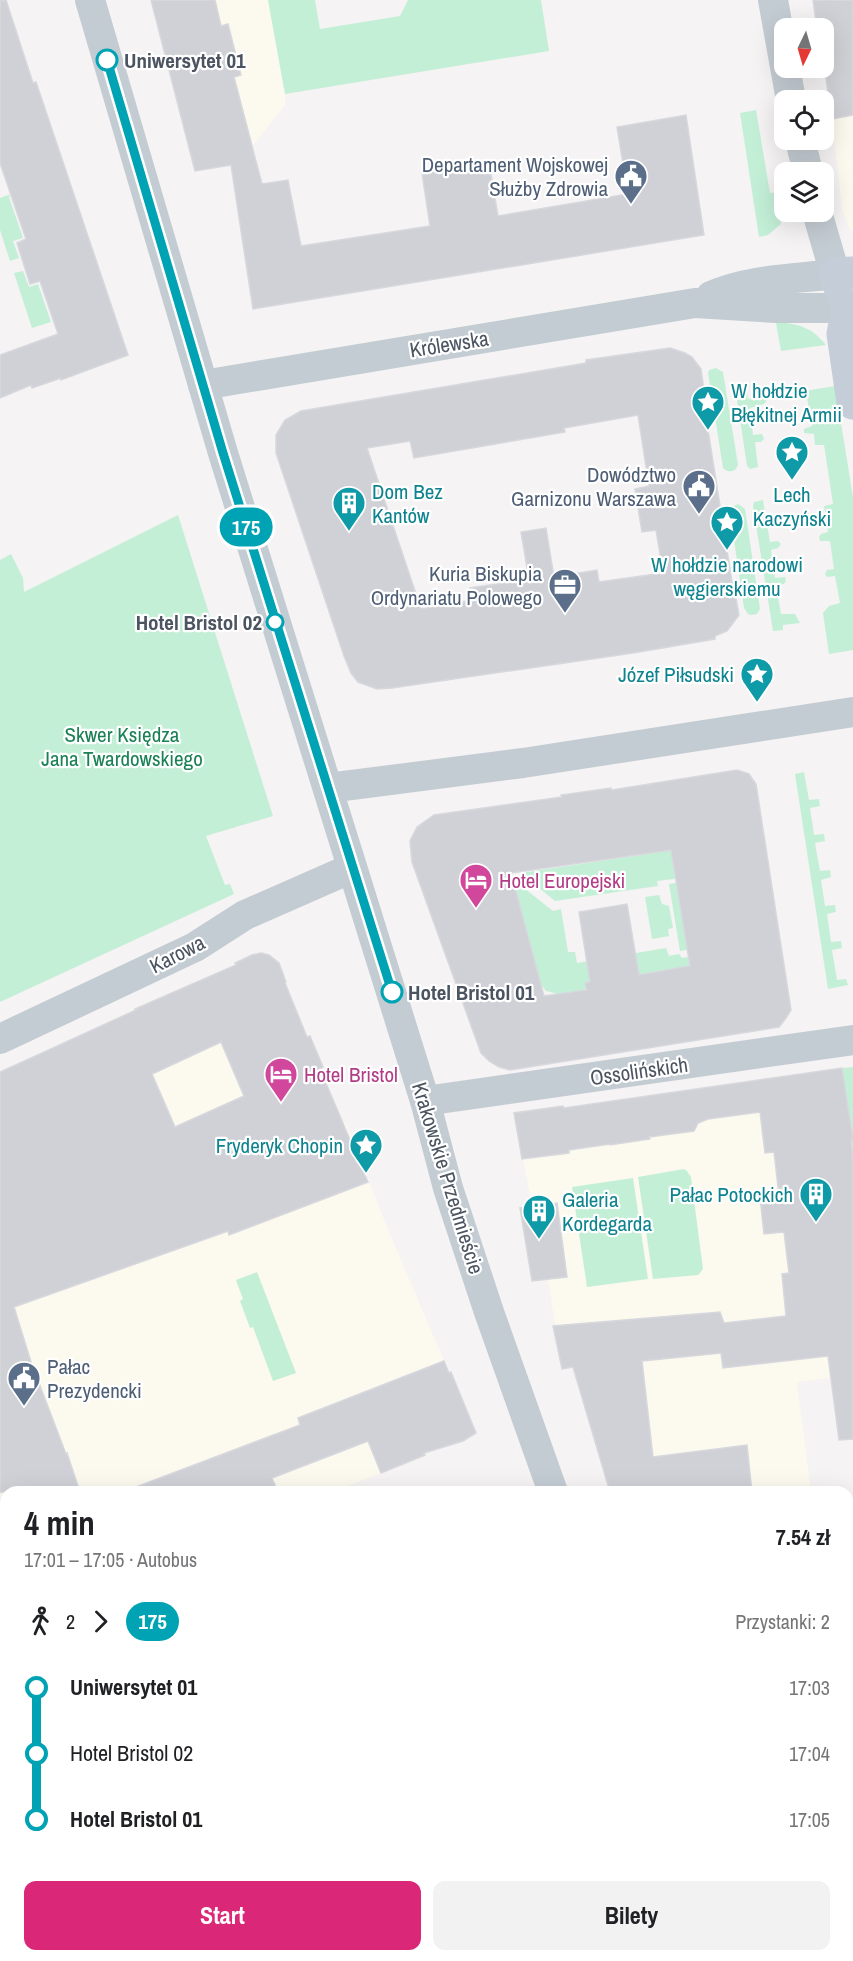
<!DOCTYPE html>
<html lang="pl">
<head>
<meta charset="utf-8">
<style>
	:root { --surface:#fff; --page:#f2f2f2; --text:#202124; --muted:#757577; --accent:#db2777 }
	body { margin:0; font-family:"Archivo Narrow",sans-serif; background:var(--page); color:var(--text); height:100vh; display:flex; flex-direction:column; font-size:22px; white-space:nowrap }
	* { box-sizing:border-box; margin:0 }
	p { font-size:20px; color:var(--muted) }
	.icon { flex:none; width:33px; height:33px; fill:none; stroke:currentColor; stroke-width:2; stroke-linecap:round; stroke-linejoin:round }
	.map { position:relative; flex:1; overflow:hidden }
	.panel { position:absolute; left:0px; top:1486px; width:854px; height:476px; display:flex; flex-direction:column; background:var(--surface); border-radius:18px 18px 0 0; box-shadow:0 6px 24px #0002 }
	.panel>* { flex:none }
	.badge { padding:0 12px; border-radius:20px; font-size:21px; line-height:39px }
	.needle { width:39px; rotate:185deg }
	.controls { position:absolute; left:774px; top:18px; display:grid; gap:12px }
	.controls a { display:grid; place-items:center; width:60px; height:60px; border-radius:12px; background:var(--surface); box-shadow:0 6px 24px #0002; font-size:30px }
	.map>.badge { position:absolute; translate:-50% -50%; box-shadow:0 0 0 3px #fff }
	.legs { display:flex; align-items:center; gap:9px; height:66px; padding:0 24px; font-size:20px }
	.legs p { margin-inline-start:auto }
	.summary { display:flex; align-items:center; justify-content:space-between; height:102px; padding:0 24px }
	h1 { font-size:33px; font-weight:800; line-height:45px }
	.button { display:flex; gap:12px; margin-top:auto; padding:12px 24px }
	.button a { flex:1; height:69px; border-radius:12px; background:var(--accent); color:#fff; font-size:24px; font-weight:800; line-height:69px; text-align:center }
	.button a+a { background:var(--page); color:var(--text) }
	ul { padding:0 24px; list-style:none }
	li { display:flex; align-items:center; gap:21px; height:66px; font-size:22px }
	li i { display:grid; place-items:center; width:9px; height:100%; margin:0 8px; background:currentColor }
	li i::after { content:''; width:15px; height:15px; margin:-8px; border:4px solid; border-radius:50%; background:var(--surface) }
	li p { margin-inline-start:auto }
	li:first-child i { background:linear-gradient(#0000 50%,currentColor 0) }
	li:last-child i { background:linear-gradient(currentColor 50%,#0000 0) }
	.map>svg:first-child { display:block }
</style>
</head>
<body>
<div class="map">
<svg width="853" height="1961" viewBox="0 0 853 1961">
	<rect width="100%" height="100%" fill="#f5f3f3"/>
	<g fill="#fcf9ef">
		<polygon points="151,0 268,0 285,94 285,105 253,145 257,161 195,171"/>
		<polygon points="813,0 853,0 853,232 850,230 842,210 832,119 824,66 824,28 817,28"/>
		<polygon points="269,955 275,959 282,971 287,982 285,984 307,1036 310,1036 323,1067 321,1069 342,1122 346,1123 351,1136 389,1232 449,1372 451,1372 453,1377 450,1378 454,1388 457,1386 476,1433 442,1447 438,1447 431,1452 429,1451 425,1452 425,1455 397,1465 398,1467 395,1468 332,1492 6,1492 6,1634 0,1618 0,1210 68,1114 40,1053 230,967 235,963"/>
		<polygon points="853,1067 853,1375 797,1382 811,1492 723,1492 719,1477 622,1492 610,1492 573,1367 562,1369 553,1326 555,1325 548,1279 531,1276 521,1212 525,1207 532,1205 514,1113 563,1106 564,1108 771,1079 771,1077 794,1074 795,1086 823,1083 821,1071"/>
		<polygon points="853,1680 853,1857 848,1859 848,1682"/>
		<polygon points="109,1956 390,1956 392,1961 110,1961"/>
	</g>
	<polygon fill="#e5e4e5" points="0,1618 6,1634 6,1929 0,1930"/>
	<g fill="#c4efd7">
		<polygon points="268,0 315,0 320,29 400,16 408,0 541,0 549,51 285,94"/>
		<polygon points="756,110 770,193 777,192 781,224 768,235 759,237 740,113"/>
		<polygon points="11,194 9,197 23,238 13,241 19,258 10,261 0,230 0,198"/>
		<polygon points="23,271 29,287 38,284 51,322 32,328 14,273"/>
		<path d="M779,322C801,325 811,327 826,345L781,351L776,323Z"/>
		<path d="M716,368L723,372L738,465L735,470C730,472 727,472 723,468L708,373L709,370Z"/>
		<polygon points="746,384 748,399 767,396 768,398 764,404 750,408 753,435 762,434 764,439 761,442 755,442 758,467 750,469 747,466 735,386"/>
		<polygon points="835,386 853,497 853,650 829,654 823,613 829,606 840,603 835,576 827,577 825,574 827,570 834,569 830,541 820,541 819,537 821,534 828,532 824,506 833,504 824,445 815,445 814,434 804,433 804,429 812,426 807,398 792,399 787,394"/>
		<polygon points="763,500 770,542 778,541 781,544 778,548 771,550 775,578 785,577 786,581 784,584 776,585 781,614 795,614 800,623 783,625 783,630 773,631 753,506 754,502"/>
		<polygon points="738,504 745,509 760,609 757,614 751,615 748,614 744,608 730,513 732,507"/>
		<polygon points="178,515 273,816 206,836 225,885 230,884 234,894 0,1002 0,560 11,554 23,578 24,592"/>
		<polygon points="804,772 809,800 819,799 820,806 810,808 814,835 824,834 825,841 815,843 820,871 830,870 831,877 821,880 825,906 835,905 836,912 827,914 831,942 841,941 842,948 832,950 837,980 846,979 848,985 828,989 795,774"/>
		<polygon points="693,847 699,851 674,879 657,881 658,886 555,901 521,873"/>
		<polygon points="515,881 553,911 561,909 568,952 575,952 577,963 666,948 669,956 679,954 682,958 695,956 707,970 558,994 546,991 540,983 515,887"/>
		<polygon points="687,881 697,948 680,951 669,884"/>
		<polygon points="659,895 662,904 669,906 673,928 668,929 669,936 652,939 645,897"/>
		<polygon points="853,1067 853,1160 848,1105 844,1104 845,1088 842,1068"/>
		<polygon points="684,1169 687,1171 691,1177 703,1269 698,1275 653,1279 638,1177"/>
		<polygon points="633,1178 648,1279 587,1287 572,1187"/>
		<polygon points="257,1272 296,1373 273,1381 253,1327 250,1328 240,1301 243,1299 236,1280"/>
		<polygon points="6,1776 6,1841 4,1846 0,1844 0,1786 3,1783 4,1777"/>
		<polygon points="451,1956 595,1956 595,1961 453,1961"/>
	</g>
	<g fill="#d0d1d6" stroke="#d7d8dd" stroke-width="1.5" fill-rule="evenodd">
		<polygon points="0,0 6,0 33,83 36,82 128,355 61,380 61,378 32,388 31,385 0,398 0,355 58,334 40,281 30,284 17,243 26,239 0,163"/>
		<polygon points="151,0 215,0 221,26 228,24 241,75 234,77 262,184 288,180 301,246 430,226 422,173 489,162 498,216 628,194 617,127 686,115 704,235 253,309 231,165 195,171"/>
		<polygon points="813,0 853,0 853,115 832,119 824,65 824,28 817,28"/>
		<path d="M670,348L685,353L692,357L701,369L705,398H703L732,582H733L739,615L727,631L715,636V639L633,653L392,688L377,689L358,682L351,673L344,656L276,453V435L285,420L301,411L586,363V360ZM638,415L649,486L635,489L642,532L656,530L663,573L599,582L597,570L554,577L546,528L521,532L529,579L470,588L472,600L421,609L367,448L410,441L414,458L565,432L564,428Z"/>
		<path d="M737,770L749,774L756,784L791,1010L786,1018L779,1027L510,1070L499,1067L489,1061L481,1053L412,862L410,841L417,827L434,815L562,797L561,795L611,788L612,790ZM671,850L690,966L639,975L627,904L579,912L590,982L585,983L587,990L544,996L511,873Z"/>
		<path d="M261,953L269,955L279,963L286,982L285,983L307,1037L310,1036L323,1067L320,1069L368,1182L229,1235L228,1231L14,1307L31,1362L66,1454L67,1453L80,1492H0V1072L136,1010L135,1009L236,965L235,963L252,955ZM221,1042L244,1096L175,1127L152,1074Z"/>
		<polygon points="842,1068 853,1140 851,1140 853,1160 853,1439 839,1440 828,1356 723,1368 721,1353 642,1361 653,1457 747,1445 752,1492 610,1492 573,1367 562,1369 553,1326 720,1312 724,1323 786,1316 782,1274 789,1273 784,1232 764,1234 760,1197 779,1195 774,1152 765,1153 760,1112 708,1119 698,1123 694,1131 649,1137 650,1139 610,1145 610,1144 569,1150 569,1153 522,1159 514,1113 563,1106 564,1108"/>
		<polygon points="557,1203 567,1277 532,1281 520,1208"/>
		<polygon points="444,1361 449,1373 451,1372 476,1433 463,1441 424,1453 425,1455 381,1473 368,1441 272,1478 278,1492 128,1492 128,1490 300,1425 298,1418"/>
	</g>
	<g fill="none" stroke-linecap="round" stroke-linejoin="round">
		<g stroke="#c4ccd3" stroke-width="30">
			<polyline points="90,0 223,453 425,1101 448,1188 489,1312 553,1492"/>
			<polyline points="773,0 791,100"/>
			<polyline points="800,140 808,172"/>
			<path d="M711,296C749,279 795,279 835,274L817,212"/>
			<polyline points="203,385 695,303 776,308 848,308"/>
			<polyline points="328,788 523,763 853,712"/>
			<polyline points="0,1039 195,947 245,915 352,868"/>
			<polyline points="425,1101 853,1040"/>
			<polyline points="848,1639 853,1637"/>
			<polyline points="420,1956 422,1961"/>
			<polyline points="636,1956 636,1961"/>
			<polyline points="777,1956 779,1961"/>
		</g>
		<g stroke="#c4cdd8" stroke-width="33">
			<polyline points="853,273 835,274 848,308 853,311"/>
			<polyline points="848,308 843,334 853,403"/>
		</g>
	</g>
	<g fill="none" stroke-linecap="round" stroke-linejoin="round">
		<g stroke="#fff" stroke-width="14">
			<polyline id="line-1" points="107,60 223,453 392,992"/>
		</g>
		<use href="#line-1" stroke="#00a3b4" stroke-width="9"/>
	</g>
	<defs>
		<g id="civic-pin" transform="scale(1.725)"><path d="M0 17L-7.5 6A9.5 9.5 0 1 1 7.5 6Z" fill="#5c6f8a" stroke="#fff"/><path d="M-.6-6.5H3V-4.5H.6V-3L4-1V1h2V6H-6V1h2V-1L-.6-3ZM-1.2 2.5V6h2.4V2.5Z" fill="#fff"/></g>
		<g id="sight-pin" transform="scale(1.725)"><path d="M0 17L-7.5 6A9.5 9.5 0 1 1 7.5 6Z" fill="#0f9aa8" stroke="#fff"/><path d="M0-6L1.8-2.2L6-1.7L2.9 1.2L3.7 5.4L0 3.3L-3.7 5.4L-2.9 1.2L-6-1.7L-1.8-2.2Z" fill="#fff"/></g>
		<g id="building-pin" transform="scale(1.725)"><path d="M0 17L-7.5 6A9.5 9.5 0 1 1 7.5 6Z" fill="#0f9aa8" stroke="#fff"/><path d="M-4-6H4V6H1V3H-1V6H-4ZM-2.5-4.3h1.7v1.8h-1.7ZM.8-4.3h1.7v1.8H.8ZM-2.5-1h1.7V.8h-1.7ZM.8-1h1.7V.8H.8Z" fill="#fff"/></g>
		<g id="office-pin" transform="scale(1.725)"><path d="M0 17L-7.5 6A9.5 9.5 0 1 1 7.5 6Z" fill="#5c6f8a" stroke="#fff"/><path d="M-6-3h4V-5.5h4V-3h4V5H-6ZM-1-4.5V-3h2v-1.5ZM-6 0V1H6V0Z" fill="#fff"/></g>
		<g id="hotel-pin" transform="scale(1.725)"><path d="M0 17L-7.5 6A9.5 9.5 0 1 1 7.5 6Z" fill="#d1479c" stroke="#fff"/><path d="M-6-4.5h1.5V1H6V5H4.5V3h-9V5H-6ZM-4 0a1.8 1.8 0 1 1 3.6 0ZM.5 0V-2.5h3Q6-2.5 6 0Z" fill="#fff"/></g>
	</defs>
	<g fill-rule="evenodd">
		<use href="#civic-pin" x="631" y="176"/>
		<use href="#sight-pin" x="708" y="402"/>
		<use href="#sight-pin" x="792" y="452"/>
		<use href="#civic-pin" x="699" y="486"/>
		<use href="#building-pin" x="349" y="503"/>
		<use href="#sight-pin" x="727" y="522"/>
		<use href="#office-pin" x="565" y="585"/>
		<use href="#sight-pin" x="757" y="674"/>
		<use href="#hotel-pin" x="476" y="880"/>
		<use href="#hotel-pin" x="281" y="1074"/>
		<use href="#sight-pin" x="366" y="1145"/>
		<use href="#building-pin" x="816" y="1194"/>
		<use href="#building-pin" x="539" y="1211"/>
		<use href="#civic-pin" x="24" y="1378"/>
	</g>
	<g fill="#fff" stroke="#00a3b4" stroke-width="3">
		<circle cx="107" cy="60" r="10"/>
		<circle cx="275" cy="622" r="8"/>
		<circle cx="392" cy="992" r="10"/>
	</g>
	<g text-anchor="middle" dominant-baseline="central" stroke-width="4.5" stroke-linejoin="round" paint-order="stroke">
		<g font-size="21" font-weight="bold" fill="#4b5460" stroke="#fff" text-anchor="start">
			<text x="124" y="60">Uniwersytet 01</text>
			<text x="262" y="622" text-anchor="end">Hotel Bristol 02</text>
			<text x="408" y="992">Hotel Bristol 01</text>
		</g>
		<g font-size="21" fill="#4e5e75" stroke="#fff" text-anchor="end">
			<text x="608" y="164">Departament Wojskowej<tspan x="608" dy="24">Służby Zdrowia</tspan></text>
			<text x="676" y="474">Dowództwo<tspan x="676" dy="24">Garnizonu Warszawa</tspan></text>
			<text x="542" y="573">Kuria Biskupia<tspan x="542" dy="24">Ordynariatu Polowego</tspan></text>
			<text x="47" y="1366" text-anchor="start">Pałac<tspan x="47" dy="24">Prezydencki</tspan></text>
		</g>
		<g font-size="21" fill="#4b5460" stroke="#fff">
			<text transform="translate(449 344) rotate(-9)">Królewska</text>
			<text transform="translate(177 954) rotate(-27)">Karowa</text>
			<text transform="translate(639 1071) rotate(-8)">Ossolińskich</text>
			<text transform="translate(448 1178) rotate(73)">Krakowskie Przedmieście</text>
		</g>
		<g font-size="21" fill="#0d838f" stroke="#fff" text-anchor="start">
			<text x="731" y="390">W hołdzie<tspan x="731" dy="24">Błękitnej Armii</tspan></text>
			<text x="372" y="491">Dom Bez<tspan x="372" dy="24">Kantów</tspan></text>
			<text x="792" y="494" text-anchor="middle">Lech<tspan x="792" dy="24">Kaczyński</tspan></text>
			<text x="727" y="564" text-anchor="middle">W hołdzie narodowi<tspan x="727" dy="24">węgierskiemu</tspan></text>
			<text x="734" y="674" text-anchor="end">Józef Piłsudski</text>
			<text x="343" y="1145" text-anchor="end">Fryderyk Chopin</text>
			<text x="793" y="1194" text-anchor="end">Pałac Potockich</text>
			<text x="562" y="1199">Galeria<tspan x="562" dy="24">Kordegarda</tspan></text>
		</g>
		<g font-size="21" fill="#1b8154" stroke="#fff">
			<text x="122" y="734">Skwer Księdza<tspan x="122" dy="24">Jana Twardowskiego</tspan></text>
		</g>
		<g font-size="21" fill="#b23c85" stroke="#fff" text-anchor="start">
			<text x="499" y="880">Hotel Europejski</text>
			<text x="304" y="1074">Hotel Bristol</text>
		</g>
	</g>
</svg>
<div class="controls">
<a><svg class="needle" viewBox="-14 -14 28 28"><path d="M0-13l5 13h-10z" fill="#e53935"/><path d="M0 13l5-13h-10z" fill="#757577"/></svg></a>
<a><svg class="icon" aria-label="locate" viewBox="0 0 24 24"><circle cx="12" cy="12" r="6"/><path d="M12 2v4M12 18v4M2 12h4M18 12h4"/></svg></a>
<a><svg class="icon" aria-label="layers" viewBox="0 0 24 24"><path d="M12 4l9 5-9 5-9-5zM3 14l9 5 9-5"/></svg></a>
</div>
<b class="badge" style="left:246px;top:527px;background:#00a3b4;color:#fff">175</b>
<section class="panel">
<div class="summary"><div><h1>4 min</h1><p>17:01 – 17:05 · Autobus</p></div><b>7.54 zł</b></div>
<div class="legs"><svg class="icon" aria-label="walk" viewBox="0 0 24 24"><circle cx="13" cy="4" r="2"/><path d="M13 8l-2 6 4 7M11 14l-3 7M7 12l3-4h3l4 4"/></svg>2<svg class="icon" aria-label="forward" viewBox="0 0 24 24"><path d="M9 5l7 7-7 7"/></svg><b class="badge" style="background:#00a3b4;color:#fff">175</b><p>Przystanki: 2</p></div>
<ul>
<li><i style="color:#00a3b4"></i><b>Uniwersytet 01</b><p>17:03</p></li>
<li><i style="color:#00a3b4"></i><span>Hotel Bristol 02</span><p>17:04</p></li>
<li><i style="color:#00a3b4"></i><b>Hotel Bristol 01</b><p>17:05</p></li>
</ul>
<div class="button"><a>Start</a><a>Bilety</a></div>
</section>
</div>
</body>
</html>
